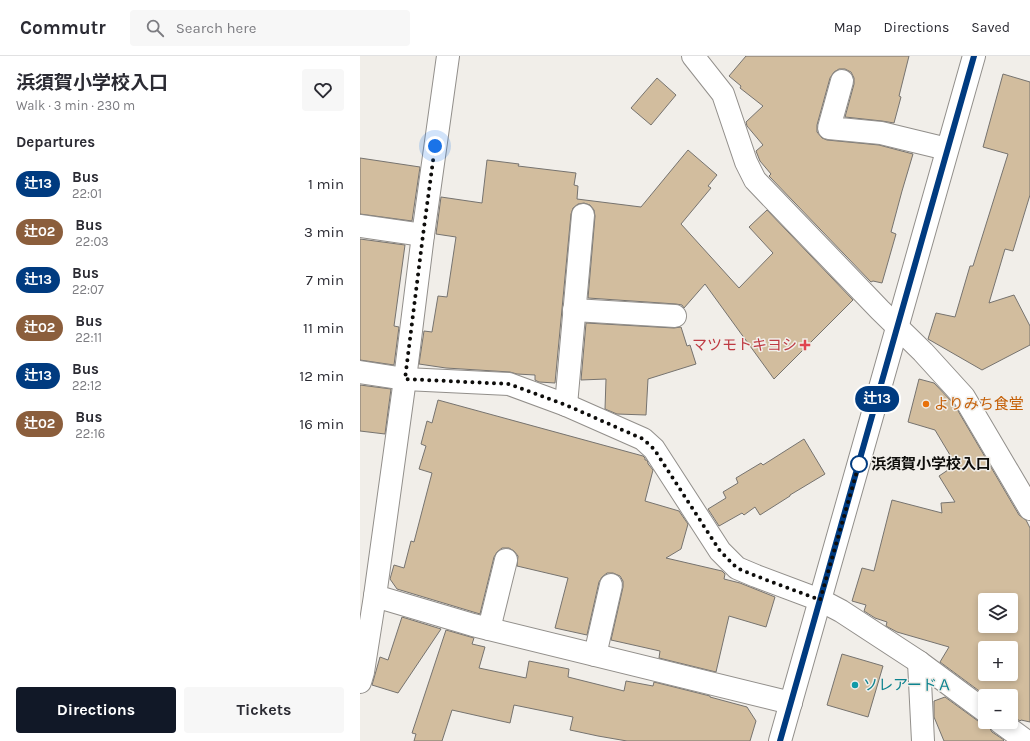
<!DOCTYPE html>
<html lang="en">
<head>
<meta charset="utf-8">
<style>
	:root { --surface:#fff; --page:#f7f7f7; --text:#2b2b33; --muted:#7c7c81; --line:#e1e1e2; --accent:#111827 }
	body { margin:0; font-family:Karla,"Noto Sans JP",sans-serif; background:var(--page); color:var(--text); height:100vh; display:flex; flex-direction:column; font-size:15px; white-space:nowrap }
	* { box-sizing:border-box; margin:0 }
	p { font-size:13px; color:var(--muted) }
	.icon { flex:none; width:22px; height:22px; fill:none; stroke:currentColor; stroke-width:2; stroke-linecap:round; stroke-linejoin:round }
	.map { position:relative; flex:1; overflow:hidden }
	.drawer { display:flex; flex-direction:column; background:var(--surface); width:360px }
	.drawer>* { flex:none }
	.badge { padding:0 8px; border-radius:13px; font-size:14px; line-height:26px }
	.fabs { position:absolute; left:618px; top:537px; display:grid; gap:8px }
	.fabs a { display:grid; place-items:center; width:40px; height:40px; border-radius:4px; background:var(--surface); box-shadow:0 2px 6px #0003; font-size:20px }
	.you { position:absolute; width:20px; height:20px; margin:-10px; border:3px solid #fff; border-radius:50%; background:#1a73e8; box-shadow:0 0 0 6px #1a73e833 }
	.map>.badge { position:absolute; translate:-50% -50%; box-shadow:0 0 0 2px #fff }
	h2 { padding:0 16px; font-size:15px; line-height:36px }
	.round { display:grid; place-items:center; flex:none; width:42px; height:42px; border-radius:4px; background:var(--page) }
	.summary { display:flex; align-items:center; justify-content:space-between; height:68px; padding:0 16px }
	h1 { font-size:19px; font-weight:700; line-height:30px }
	.cta { display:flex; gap:8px; margin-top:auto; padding:8px 16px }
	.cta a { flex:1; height:46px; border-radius:4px; background:var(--accent); color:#fff; font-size:16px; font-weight:700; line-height:46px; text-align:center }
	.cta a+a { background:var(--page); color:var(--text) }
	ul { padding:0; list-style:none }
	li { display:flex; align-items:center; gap:12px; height:48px; padding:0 16px }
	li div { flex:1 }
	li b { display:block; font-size:15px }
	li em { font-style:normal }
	li .badge { min-width:44px; font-weight:700; text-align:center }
	header { display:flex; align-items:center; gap:24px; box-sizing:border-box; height:56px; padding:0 20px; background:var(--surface); border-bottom:1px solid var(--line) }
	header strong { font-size:19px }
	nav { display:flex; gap:22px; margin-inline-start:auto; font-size:14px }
	.search { width:280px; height:36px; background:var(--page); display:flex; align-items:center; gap:10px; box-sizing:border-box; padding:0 14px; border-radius:4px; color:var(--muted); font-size:15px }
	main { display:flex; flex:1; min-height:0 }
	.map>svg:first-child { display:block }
</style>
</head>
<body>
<header>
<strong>Commutr</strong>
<div class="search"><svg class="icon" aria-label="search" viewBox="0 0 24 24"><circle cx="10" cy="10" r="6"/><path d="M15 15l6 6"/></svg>Search here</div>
<nav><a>Map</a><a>Directions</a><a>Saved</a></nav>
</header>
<main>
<section class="drawer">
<div class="summary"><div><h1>浜須賀小学校入口</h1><p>Walk · 3 min · 230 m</p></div><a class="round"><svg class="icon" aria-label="heart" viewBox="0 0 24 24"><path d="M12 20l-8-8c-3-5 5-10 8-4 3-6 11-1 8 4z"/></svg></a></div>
<h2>Departures</h2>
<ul>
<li><span class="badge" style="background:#003b80;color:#fff">辻13</span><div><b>Bus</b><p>22:01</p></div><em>1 min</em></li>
<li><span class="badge" style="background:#8b5e3c;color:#fff">辻02</span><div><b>Bus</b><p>22:03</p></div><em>3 min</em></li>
<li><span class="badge" style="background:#003b80;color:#fff">辻13</span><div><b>Bus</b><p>22:07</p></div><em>7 min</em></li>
<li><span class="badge" style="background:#8b5e3c;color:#fff">辻02</span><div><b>Bus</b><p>22:11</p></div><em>11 min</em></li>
<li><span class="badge" style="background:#003b80;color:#fff">辻13</span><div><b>Bus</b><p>22:12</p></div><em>12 min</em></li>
<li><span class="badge" style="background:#8b5e3c;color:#fff">辻02</span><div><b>Bus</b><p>22:16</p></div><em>16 min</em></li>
</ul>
<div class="cta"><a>Directions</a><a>Tickets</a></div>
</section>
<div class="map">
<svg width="670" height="685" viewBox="0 0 670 685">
	<rect width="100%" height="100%" fill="#f1eee9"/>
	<g fill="#d2bd9e" stroke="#76736f" fill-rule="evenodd">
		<polygon points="386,0 549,0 539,40 541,41 534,67 522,65 485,61 494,28 494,22 491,16 485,13 479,13 474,16 470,22 457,69 457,76 462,82 467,84 519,89 553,98 542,135 531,176 536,178 522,227 513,225 511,226 409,120 411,118 400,105 396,95 403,89 387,70 386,66 403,50 380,32 381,30 369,20"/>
		<polygon points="643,18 670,26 670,139 653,195 645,193 629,247 654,239 670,270 670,289 622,314 568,283 576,257 595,261 610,210 613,210 648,98 623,91"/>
		<polygon points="297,22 316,39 291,69 271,52"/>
		<polygon points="328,94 357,119 348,130 351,132 321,168 379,232 413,197 389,171 407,154 493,244 414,323 345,228 324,252 322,249 316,248 228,242 235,160 234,154 230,149 224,147 218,148 213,152 211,158 195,327 179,326 175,324 175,319 157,318 150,316 86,312 59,308 64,275 72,276 78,240 87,241 96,181 76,178 81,141 122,147 127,104 159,108 158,110 216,117 214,129 218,130 217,143 281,151"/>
		<polygon points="0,102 60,111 52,165 0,158"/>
		<polygon points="0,183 45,189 34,270 39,271 34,309 0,304"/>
		<polygon points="226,267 314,272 321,271 327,290 330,289 336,308 288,323 286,359 257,358 245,353 246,323 221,324"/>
		<path d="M559,323L574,327L594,348L659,459L666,464L670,472V666L661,664L660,665L651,659V640H626L580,606L589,591L537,576L526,570L527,566L515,562L504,555L506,549L492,545L502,512L514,515L532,444L582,457L581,447L595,446L579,420L591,412L588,407L593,404L575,374L548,366ZM625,544H651V570H625ZM625,592H651V618H625Z"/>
		<polygon points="0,329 31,333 25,378 0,375"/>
		<polygon points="78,344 283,400 285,402 285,404 287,404 288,407 288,408 289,409 293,414 285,445 319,455 328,468 321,493 306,502 362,515 365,518 364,523 380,527 415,541 406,571 369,560 356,616 299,602 300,595 251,584 263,531 263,525 260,520 253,517 247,517 242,521 239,526 227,579 195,572 208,522 157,510 158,500 154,495 149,492 142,492 137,496 134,501 120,558 37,533 30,523 34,509 44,512 51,485 54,486 72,417 59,413 66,390 61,388 67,365 72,367"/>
		<polygon points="444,383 465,418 430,439 430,440 400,459 395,451 384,459 382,457 359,470 348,453 366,442 363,436 378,427 376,422 401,407 403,409"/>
		<polygon points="42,561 81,573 38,637 12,629 20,601 28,604"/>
		<polygon points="86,574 114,582 112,588 125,591 119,612 166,622 169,605 209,613 208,621 264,635 266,625 293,630 294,626 350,640 350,641 387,651 396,665 390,685 267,685 238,680 210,674 213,661 154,649 150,667 92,654 82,685 54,685 56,678 52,677"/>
		<polygon points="482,598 523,610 508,661 467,649"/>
		<polygon points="585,641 618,665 623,667 628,667 629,671 632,676 644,684 643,685 584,685 574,661 574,645"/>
	</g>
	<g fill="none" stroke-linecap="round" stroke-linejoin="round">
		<g stroke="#928f8b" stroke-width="24">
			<g id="minor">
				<polyline points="88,0 63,179 45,323 15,540 113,569 431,647"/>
				<polyline points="333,0 363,38 386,106 395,124 520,254 563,296 604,341 670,453"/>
				<polyline points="482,25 469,72 521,77 587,93"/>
				<polyline points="0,170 63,179"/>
				<polyline points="214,254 315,260"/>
				<polyline points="0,316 45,323 149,328 206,349 283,383 294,393 360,495 377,512 396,520 460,544 481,555 559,606 625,655"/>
				<polyline points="206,349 223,159"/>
				<polyline points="129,573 146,504"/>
				<polyline points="235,599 251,529"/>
				<polyline points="559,606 563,685"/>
				<polyline points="0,626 3,616 15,540"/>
				<polyline points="640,666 666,685"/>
				<polyline points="420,685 614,0"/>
			</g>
		</g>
		<use href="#minor" stroke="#fff" stroke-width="22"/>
	</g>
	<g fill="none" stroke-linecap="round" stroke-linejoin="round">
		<g stroke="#fff" stroke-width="9">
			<polyline id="line" points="420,685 614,0"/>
		</g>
		<use href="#line" stroke="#003b80" stroke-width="6"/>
		<polyline stroke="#0e0d0b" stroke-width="4" stroke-dasharray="0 7.2" points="75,90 63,179 45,323 149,328 206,349 283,383 294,393 360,495 377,512 396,520 460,544 499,408"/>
	</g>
	<path fill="#e0444e" stroke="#f1eee9" stroke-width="1.5" d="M443 283h4v4h4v4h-4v4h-4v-4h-4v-4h4z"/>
	<circle fill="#e8710a" stroke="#f1eee9" stroke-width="1.5" cx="566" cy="348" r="4"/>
	<circle fill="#fff" stroke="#003b80" stroke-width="2" cx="499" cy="408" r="8"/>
	<circle fill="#0f9aa8" stroke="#f1eee9" stroke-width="1.5" cx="495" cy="629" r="4"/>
	<g text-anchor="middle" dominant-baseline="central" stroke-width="3" stroke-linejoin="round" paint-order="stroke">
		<g font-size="15" fill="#be3a42" stroke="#f1eee9" text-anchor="end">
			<text x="437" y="289">マツモトキヨシ</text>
		</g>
		<g font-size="15" fill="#c56008" stroke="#f1eee9" text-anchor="start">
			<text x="574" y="348">よりみち食堂</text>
		</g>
		<g font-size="15" font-weight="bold" fill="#0e0d0b" stroke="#f1eee9" text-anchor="start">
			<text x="511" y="408">浜須賀小学校入口</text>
		</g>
		<g font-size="15" fill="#0d838f" stroke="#f1eee9" text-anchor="start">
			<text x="503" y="629">ソレアードＡ</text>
		</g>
	</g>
</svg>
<div class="fabs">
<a><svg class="icon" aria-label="layers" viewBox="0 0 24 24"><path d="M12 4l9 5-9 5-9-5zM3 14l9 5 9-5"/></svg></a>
<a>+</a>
<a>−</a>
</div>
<div class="you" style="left:75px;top:90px"></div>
<b class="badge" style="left:517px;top:343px;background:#003b80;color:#fff">辻13</b>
</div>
</main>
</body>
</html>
